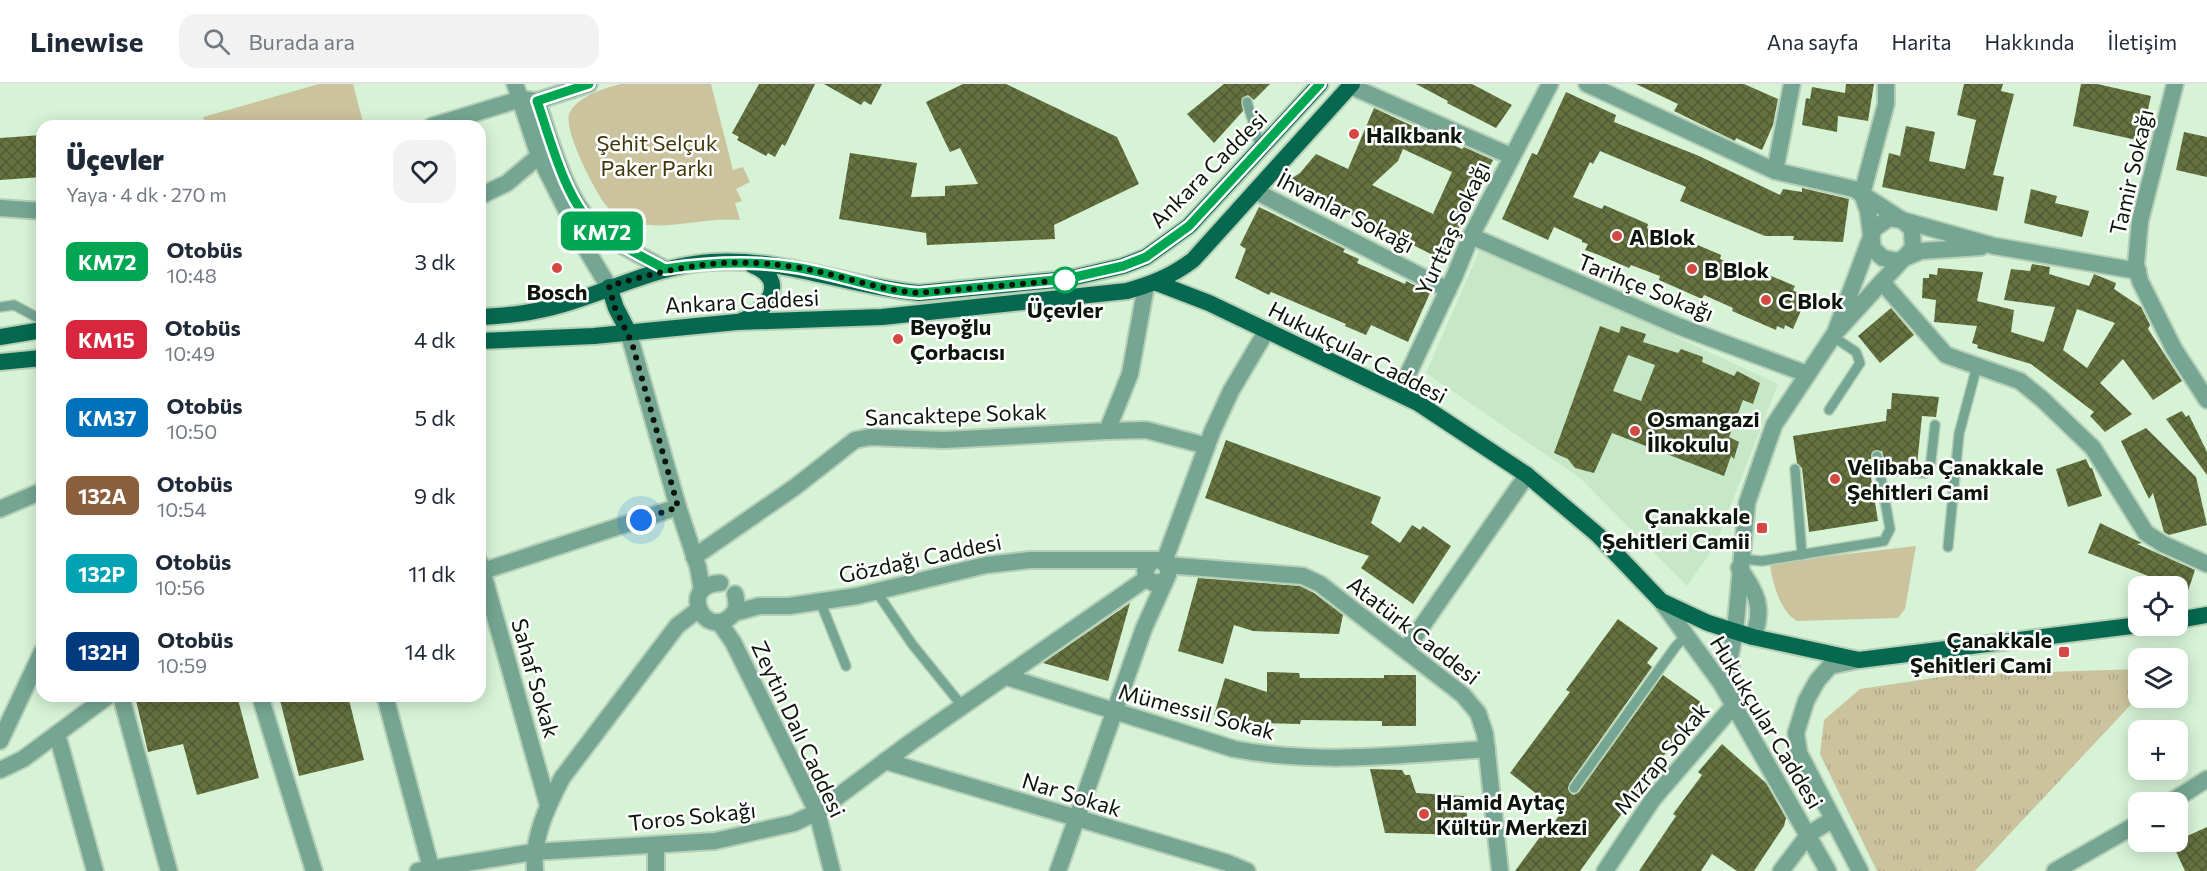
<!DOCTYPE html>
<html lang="tr">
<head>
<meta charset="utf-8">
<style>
	:root { --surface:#fff; --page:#f2f2f3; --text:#1f2937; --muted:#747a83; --line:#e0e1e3 }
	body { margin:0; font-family:Commissioner,sans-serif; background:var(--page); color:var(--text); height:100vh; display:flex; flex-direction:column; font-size:22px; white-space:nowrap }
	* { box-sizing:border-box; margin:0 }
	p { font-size:20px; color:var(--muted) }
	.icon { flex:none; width:33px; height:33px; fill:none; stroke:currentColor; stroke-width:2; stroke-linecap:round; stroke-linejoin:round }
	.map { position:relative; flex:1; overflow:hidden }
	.details { position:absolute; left:36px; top:36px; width:450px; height:582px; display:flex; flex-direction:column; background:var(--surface); border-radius:18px; box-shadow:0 3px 15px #0003 }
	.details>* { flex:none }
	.badge { padding:0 12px; border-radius:9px; font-size:21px; line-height:39px }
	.fabs { position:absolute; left:2128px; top:492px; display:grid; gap:12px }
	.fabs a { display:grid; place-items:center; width:60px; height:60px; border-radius:12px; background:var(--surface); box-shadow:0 3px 15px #0003; font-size:30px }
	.you { position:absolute; width:30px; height:30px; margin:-15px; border:4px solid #fff; border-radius:50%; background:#1a73e8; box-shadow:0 0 0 9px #1a73e833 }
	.map>.badge { position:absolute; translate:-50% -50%; box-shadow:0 0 0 3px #fff }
	.round { display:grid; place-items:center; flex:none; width:63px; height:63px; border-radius:18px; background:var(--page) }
	.summary { display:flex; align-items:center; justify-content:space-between; height:102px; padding:0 30px }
	h1 { font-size:28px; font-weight:800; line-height:45px }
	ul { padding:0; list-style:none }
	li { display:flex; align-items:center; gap:18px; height:78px; padding:0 30px }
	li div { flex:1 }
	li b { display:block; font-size:22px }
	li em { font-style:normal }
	li .badge { min-width:66px; font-weight:700; text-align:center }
	header { display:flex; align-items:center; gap:36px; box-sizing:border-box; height:84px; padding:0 30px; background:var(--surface); border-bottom:2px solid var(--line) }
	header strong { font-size:28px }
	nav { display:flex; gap:33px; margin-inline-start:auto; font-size:21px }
	.search { width:420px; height:54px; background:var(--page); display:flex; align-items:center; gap:15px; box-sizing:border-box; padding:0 21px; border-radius:18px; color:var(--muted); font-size:22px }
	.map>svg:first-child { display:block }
</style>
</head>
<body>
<header>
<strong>Linewise</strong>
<div class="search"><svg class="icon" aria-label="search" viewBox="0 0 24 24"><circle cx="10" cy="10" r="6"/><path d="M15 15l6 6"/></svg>Burada ara</div>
<nav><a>Ana sayfa</a><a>Harita</a><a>Hakkında</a><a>İletişim</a></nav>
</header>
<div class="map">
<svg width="2207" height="787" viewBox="0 0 2207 787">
	<defs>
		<pattern id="grass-tufts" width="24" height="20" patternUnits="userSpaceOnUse" patternTransform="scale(1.5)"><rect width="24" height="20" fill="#cbc39e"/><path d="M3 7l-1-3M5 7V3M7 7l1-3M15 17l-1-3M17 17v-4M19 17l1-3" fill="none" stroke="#ada787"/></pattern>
		<pattern id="building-cross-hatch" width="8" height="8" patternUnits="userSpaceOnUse" patternTransform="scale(1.5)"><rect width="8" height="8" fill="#657240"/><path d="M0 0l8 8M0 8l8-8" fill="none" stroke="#515c34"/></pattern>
	</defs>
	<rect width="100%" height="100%" fill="#d7f3d6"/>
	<polygon fill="#c6e8c6" points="1481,163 1778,300 1720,449 1708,472 1687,502 1580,394 1426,289"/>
	<polygon fill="url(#grass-tufts)" points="2139,585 2139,612 1975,787 1877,787 1820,670 1824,636 1860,605 1954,591"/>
	<g fill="#cbc39e">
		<polygon points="319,0 353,0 364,42 206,42 203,33"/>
		<path d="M621,0H711L733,86L743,83L750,98L736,105L742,117L735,119L740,136C703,132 661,150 626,136C618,133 610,128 605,120C595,107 561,42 570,28C579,12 604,4 621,0Z"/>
		<path d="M1916,462L1905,525L1898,534L1797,537C1781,529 1771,496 1770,479Z"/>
	</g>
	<g fill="url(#building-cross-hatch)" fill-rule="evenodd">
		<polygon points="759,0 815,0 785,62 782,60 775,73 768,69 766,72 737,56 739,53 732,49"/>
		<polygon points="824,0 882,0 871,21 864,17 861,21"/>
		<polygon points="963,0 1006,0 1117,53 1139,100 1054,141 1055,155 927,161 926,149 839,135 850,69 917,79 911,113 945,112 945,102 978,100 960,64 950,68 926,18"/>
		<polygon points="1224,0 1270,0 1254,16 1248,11 1242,14 1243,27 1214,59 1187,30"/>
		<polygon points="1416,0 1472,0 1512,21 1496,44 1447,19 1448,17"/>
		<polygon points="1636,0 1744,0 1778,15 1773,41 1762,66 1736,54 1735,57 1674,27 1678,20"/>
		<polygon points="1846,0 1874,0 1868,37 1838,32 1837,48 1802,41 1806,14 1810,15 1812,3 1845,9"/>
		<polygon points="1964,0 2003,0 2001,7 2014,10 1993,91 2004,93 1997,127 1882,103 1889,69 1900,72 1906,42 1935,48 1929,77 1965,85 1976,36 1957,31"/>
		<polygon points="2081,0 2097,0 2151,12 2141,57 2073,42"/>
		<polygon points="1566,8 1616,31 1614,38 1699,72 1780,111 1783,105 1802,108 1802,104 1849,115 1843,158 1793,156 1794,152 1765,152 1680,117 1686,103 1600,67 1593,80 1590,78 1573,113 1602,125 1604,121 1648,140 1647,144 1675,156 1677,152 1721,171 1720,175 1748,187 1750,183 1795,202 1793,206 1806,215 1793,245 1785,241 1784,245 1777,242 1776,246 1732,227 1733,224 1704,211 1702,215 1659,196 1660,192 1631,181 1629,184 1599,171 1585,166 1588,160 1582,158 1582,156 1554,143 1548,156 1502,135 1532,69 1537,71"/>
		<path d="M1374,24L1462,65L1464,63L1493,76L1443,176L1286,98L1300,89L1316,70L1348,85ZM1403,65L1452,88L1433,130L1372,101L1398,77Z"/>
		<polygon points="2184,48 2207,53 2207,93 2176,86"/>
		<polygon points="42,51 42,93 0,96 0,54"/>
		<polygon points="2031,105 2057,112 2055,119 2089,127 2082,153 2024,139"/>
		<polygon points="1259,123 1345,165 1343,168 1359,175 1357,179 1405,200 1406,197 1430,209 1408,258 1371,241 1366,251 1345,242 1346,240 1271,208 1269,211 1235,194 1246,165 1240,161"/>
		<path d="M2032,180L2050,183L2049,190L2089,202L2094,190L2116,199L2114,205L2141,223L2150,241L2148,245L2182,297L2153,316L2123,275L2100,299L2132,330L2105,348L2090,332L2094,328L2031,280L1977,264L1978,261L1972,259L1977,242L1934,238L1936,216L1922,214L1923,194H1929V190L1937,191L1938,184L1983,188L1977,217L2014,226L2011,248L2044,258L2055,223L2004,216L2011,185L2030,187ZM2077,225L2115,239L2087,284L2063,266Z"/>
		<polygon points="1891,224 1914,251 1880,279 1858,252"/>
		<path d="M1600,242L1619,249L1621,242L1646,250L1643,258L1678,269L1681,265L1703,273L1702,278L1734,292L1737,287L1760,299L1753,320L1743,316L1729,353L1739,358L1734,375L1731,372L1724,392L1612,349L1594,389L1575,384L1568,375L1554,369ZM1628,271L1655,281L1641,317L1613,307Z"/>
		<polygon points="1892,309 1939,313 1936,333 1922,332 1917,381 1885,377 1882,367 1873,367 1871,375 1868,375 1878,437 1809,448 1802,384 1797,379 1793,352 1886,337 1887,325 1891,325"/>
		<polygon points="2182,327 2186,333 2189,331 2207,368 2207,391 2166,335"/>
		<polygon points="2146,344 2196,393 2207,441 2169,451 2164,448 2153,409 2149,415 2121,357"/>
		<polygon points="1226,356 1381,413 1371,439 1400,459 1412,441 1420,446 1423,442 1451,462 1413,520 1361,484 1369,472 1205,414"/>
		<polygon points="2086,375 2090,384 2092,384 2102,412 2068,423 2056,385"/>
		<polygon points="2100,439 2142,459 2137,460 2195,486 2188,507 2088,469"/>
		<polygon points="1198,494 1300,502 1314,509 1343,531 1339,550 1253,547 1234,541 1223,580 1178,567"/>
		<polygon points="1130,519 1108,597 1043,579"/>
		<polygon points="1618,535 1658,564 1647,579 1652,583 1569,700 1570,709 1574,711 1579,708 1663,591 1702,619 1580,787 1515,787 1540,753 1543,754 1561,729 1510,689 1570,608 1566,606"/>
		<polygon points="1267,588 1299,589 1300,594 1384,594 1384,591 1416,591 1416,642 1382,642 1382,637 1301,636 1300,640 1261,639 1261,643 1214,631 1225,594 1267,608"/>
		<polygon points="135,612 237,612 259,694 197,711 183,660 148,668"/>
		<polygon points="279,612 348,612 364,676 299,692"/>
		<polygon points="1722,660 1766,699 1786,734 1784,742 1754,787 1737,787 1712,770 1701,787 1639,787 1676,732 1673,730 1702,691 1698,688"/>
		<polygon points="1370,685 1402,686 1405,691 1410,691 1416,709 1464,712 1470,751 1385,749"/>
		<polygon points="2207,743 2207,787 2185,787 2172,759"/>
	</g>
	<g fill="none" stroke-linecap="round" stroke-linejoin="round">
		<g stroke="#b6cfb6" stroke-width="12">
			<g id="service">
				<polyline points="1247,18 1261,65"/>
				<polyline points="0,223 14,221 42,236"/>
				<polyline points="1829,326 1860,279 1856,268 1832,252"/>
				<polyline points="1795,385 1802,471"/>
				<polyline points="1879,385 1925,389 1930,385 1935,341"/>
				<polyline points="1948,463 1959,350 1977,282"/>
				<polyline points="1741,475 1762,477 1884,457 1890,445 1877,372"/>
				<polyline points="876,507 912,560 963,623"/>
				<polyline points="820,517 846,582"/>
				<polyline points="1574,704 1676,562 1687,551"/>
			</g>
		</g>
		<g stroke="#b6cfb6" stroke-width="20">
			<g id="minor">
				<polyline points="1587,0 1775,87 1854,105 1902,136 1994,162 2138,187"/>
				<polyline points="2175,0 2140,137 2136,180 2140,197 2174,265 2207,316"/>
				<polyline points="1350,2 1511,72"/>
				<polyline points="1775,87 1792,0"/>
				<polyline points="1255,107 1448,206"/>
				<polyline points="1862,110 1868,127 1873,165 1883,174 1897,177 1921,167 1981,163"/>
				<polyline points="1862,110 1886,20 1886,0"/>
				<polyline points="1471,152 1678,242 1807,290"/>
				<polyline points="1882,198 1946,271 2020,297 2042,315 2093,364 2146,449 2163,460 2207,480"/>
				<polyline points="1399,309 1455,191 1471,152 1550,0"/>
				<polyline points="1107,347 1146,346 1207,362"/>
				<polyline points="0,425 42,407"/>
				<polyline points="694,473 795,403 855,356 870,353 944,356 1107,347 1130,290 1146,202"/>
				<polyline points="1164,478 1212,348 1231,307 1267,246"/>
				<polyline points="480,479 548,721"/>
				<path d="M1739,484C1756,507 1765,524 1753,553"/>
				<polyline points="480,488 678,423"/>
				<polyline points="1406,565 1527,391"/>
				<path d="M1007,593L1234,665C1318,681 1402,671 1487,665"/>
				<polyline points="121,612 169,787"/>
				<polyline points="260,612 314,787"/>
				<polyline points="385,612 431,784 426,787"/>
				<polyline points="57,650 95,787"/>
				<polyline points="0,657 42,568"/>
				<polyline points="885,677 1228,779 1247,787"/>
				<polyline points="0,686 23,675 108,612"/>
				<polyline points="2171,718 2207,695"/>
				<polyline points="418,787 533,768 715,757 794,739 817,728 911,658 1147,494"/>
				<path d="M535,787C532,754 547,723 562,694L677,542L699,525"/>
				<polyline points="656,787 656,761"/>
				<polyline points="1605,787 1653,715 1734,621 1730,572 1735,548 1747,419 1774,341 1835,249 1913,164 1912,145 1902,136 1889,134 1874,145 1835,249"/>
				<polyline points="1781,787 1809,750 1833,735"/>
				<polyline points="2055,787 2139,739"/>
			</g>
		</g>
		<g stroke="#b6cfb6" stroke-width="20">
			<g id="tertiary">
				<polyline points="515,0 539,72 586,165 609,203"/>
				<path d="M537,17C550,54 565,115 595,142C615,160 642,172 665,185"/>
				<polyline points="432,42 521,15 537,17 589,0"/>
				<polyline points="480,112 507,99 539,72"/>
				<polyline points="0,124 42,127"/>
				<polyline points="628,247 678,423 698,483 702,506"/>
				<polyline points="1152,477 1145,486 1147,494 1153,499 1164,497"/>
				<polyline points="1166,481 1303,492 1320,500 1463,611 1478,629 1485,650 1500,787"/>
				<path d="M720,499C677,501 705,557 731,532C738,526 737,518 735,510"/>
				<polyline points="1661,517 1721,599 1828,787"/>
				<path d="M734,529L759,522H789L857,512L986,481L1030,476H1156C1165,477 1169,482 1168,491L1144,544L1058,787"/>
				<polyline points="719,538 733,558 817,728 832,787"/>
				<polyline points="1859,576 1830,582 1817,597 1806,617 1796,649 1799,669 1860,787"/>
			</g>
		</g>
		<g stroke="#b6cfb6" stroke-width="20">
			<g id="primary">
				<polyline points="1157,199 1209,219 1418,319 1527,391 1598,451 1661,517 1708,539 1753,553 1859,576 2139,541"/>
				<polyline points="609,203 616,224 628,247"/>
				<path d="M480,233C498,232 517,231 535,227C595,216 649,182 711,178C784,173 849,203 919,209L1067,195L1123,182L1146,173L1189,142L1320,0"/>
				<path d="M741,237C769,227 789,195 752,181"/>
				<polyline points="0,253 42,246"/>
				<path d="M480,257L594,252L737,238L882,233L1127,207C1152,200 1172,192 1193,176L1352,0"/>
				<polyline points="0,278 42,274"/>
				<polyline points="2178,536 2207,531"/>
			</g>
		</g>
		<use href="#service" stroke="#75a693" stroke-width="9"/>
		<use href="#minor" stroke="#75a693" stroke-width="16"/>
		<use href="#tertiary" stroke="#75a693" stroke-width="16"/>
		<use href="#primary" stroke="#06684f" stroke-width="16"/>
	</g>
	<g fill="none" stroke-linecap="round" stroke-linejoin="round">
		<g stroke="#fff" stroke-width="14">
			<path id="line" d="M589,0L537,17C550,54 565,115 594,142C615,160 642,172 665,185C707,179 750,176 793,183C836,189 876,206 919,209L1066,195L1123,182L1146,173L1189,142L1320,0"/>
		</g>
		<use href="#line" stroke="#00a651" stroke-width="9"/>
		<path stroke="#0b150b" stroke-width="6" stroke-dasharray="0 10.8" d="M641,436L678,423L632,259L615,224L609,202C675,183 724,172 794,183C836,189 876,206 919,209L1065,196"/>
	</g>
	<g fill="#d54742" stroke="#fff" stroke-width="2">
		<circle cx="1354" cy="50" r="6"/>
		<circle cx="1617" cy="152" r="6"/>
		<circle cx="557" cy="184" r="6"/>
		<circle cx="1692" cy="185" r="6"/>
		<circle cx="1766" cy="216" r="6"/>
		<circle cx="898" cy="255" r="6"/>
		<circle cx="1635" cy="347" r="6"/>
		<circle cx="1835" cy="395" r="6"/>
		<rect x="1756" y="438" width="12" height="12" rx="3"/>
		<rect x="2058" y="562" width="12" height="12" rx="3"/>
		<circle cx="1424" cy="730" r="6"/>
	</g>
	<circle fill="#fff" stroke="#00a651" stroke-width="3" cx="1065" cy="196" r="12"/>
	<g text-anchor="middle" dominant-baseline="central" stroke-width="5" stroke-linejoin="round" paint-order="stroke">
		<g font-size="22" font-weight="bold" fill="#0b150b" stroke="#fff" text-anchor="start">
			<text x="1366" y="50">Halkbank</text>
			<text x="1629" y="152">A Blok</text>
			<text x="1704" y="185">B Blok</text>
			<text x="557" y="207" text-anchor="middle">Bosch</text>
			<text x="1778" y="216">C Blok</text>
			<text x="910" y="242">Beyoğlu<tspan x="910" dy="25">Çorbacısı</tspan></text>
			<text x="1647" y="334">Osmangazi<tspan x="1647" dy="25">İlkokulu</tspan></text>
			<text x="1847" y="382">Velibaba Çanakkale<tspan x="1847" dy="25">Şehitleri Cami</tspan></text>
			<text x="1750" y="431" text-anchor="end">Çanakkale<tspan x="1750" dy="25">Şehi̇tleri̇ Cami̇i̇</tspan></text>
			<text x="2052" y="555" text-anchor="end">Çanakkale<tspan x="2052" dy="25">Şehitleri Cami</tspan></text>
			<text x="1436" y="717">Hamid Aytaç<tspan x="1436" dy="25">Kültür Merkezi</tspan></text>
		</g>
		<g font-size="22" fill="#403709" stroke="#fff">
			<text x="657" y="58">Şehit Selçuk<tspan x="657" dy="25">Paker Parkı</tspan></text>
		</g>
		<g font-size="22" fill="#0b150b" stroke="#fff">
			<text transform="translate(1208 85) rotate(-45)">Ankara Caddesi</text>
			<text transform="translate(2131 88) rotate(-77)">Tamir Sokağı</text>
			<text transform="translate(1346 128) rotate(27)">İhvanlar Sokağı</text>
			<text transform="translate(1452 144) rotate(-65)">Yurttaş Sokağı</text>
			<text transform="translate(1646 203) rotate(22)">Tarihçe Sokağı</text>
			<text transform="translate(742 217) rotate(-3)">Ankara Caddesi</text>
			<text transform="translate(1358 268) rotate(27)">Hukukçular Caddesi</text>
			<text transform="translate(956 330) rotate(-2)">Sancaktepe Sokak</text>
			<text transform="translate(920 474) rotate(-12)">Gözdağı Caddesi</text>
			<text transform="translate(1414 546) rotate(38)">Atatürk Caddesi</text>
			<text transform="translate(536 594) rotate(74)">Sahaf Sokak</text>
			<text transform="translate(1197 627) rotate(15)">Mümessil Sokak</text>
			<text transform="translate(1767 638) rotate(59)">Hukukçular Caddesi</text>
			<text transform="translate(799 645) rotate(65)">Zeytin Dalı Caddesi</text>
			<text transform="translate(1661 674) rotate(-51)">Mızrap Sokak</text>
			<text transform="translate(1072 710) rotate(17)">Nar Sokak</text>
			<text transform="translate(692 732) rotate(-6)">Toros Sokağı</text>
		</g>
		<g font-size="22" font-weight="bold" fill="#0b150b" stroke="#fff">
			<text x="1065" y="225">Üçevler</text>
		</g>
	</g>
</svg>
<div class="fabs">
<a><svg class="icon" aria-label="locate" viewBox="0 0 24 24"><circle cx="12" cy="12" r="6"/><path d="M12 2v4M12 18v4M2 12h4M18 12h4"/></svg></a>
<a><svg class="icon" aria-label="layers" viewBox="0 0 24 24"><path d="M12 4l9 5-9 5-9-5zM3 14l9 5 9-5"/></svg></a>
<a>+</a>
<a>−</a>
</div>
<div class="you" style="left:641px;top:436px"></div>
<b class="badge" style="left:602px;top:147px;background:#00a651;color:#fff">KM72</b>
<section class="details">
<div class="summary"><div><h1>Üçevler</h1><p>Yaya · 4 dk · 270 m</p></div><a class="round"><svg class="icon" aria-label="heart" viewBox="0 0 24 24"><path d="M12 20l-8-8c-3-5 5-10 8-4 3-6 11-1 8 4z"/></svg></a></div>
<ul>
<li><span class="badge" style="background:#00a651;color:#fff">KM72</span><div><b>Otobüs</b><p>10:48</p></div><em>3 dk</em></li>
<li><span class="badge" style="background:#d7263d;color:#fff">KM15</span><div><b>Otobüs</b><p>10:49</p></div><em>4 dk</em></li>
<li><span class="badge" style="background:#0072bc;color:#fff">KM37</span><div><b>Otobüs</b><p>10:50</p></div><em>5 dk</em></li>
<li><span class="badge" style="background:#8b5e3c;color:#fff">132A</span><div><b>Otobüs</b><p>10:54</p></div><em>9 dk</em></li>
<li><span class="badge" style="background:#00a3b4;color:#fff">132P</span><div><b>Otobüs</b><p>10:56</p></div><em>11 dk</em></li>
<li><span class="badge" style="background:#003b80;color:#fff">132H</span><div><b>Otobüs</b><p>10:59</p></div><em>14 dk</em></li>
</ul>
</section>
</div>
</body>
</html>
